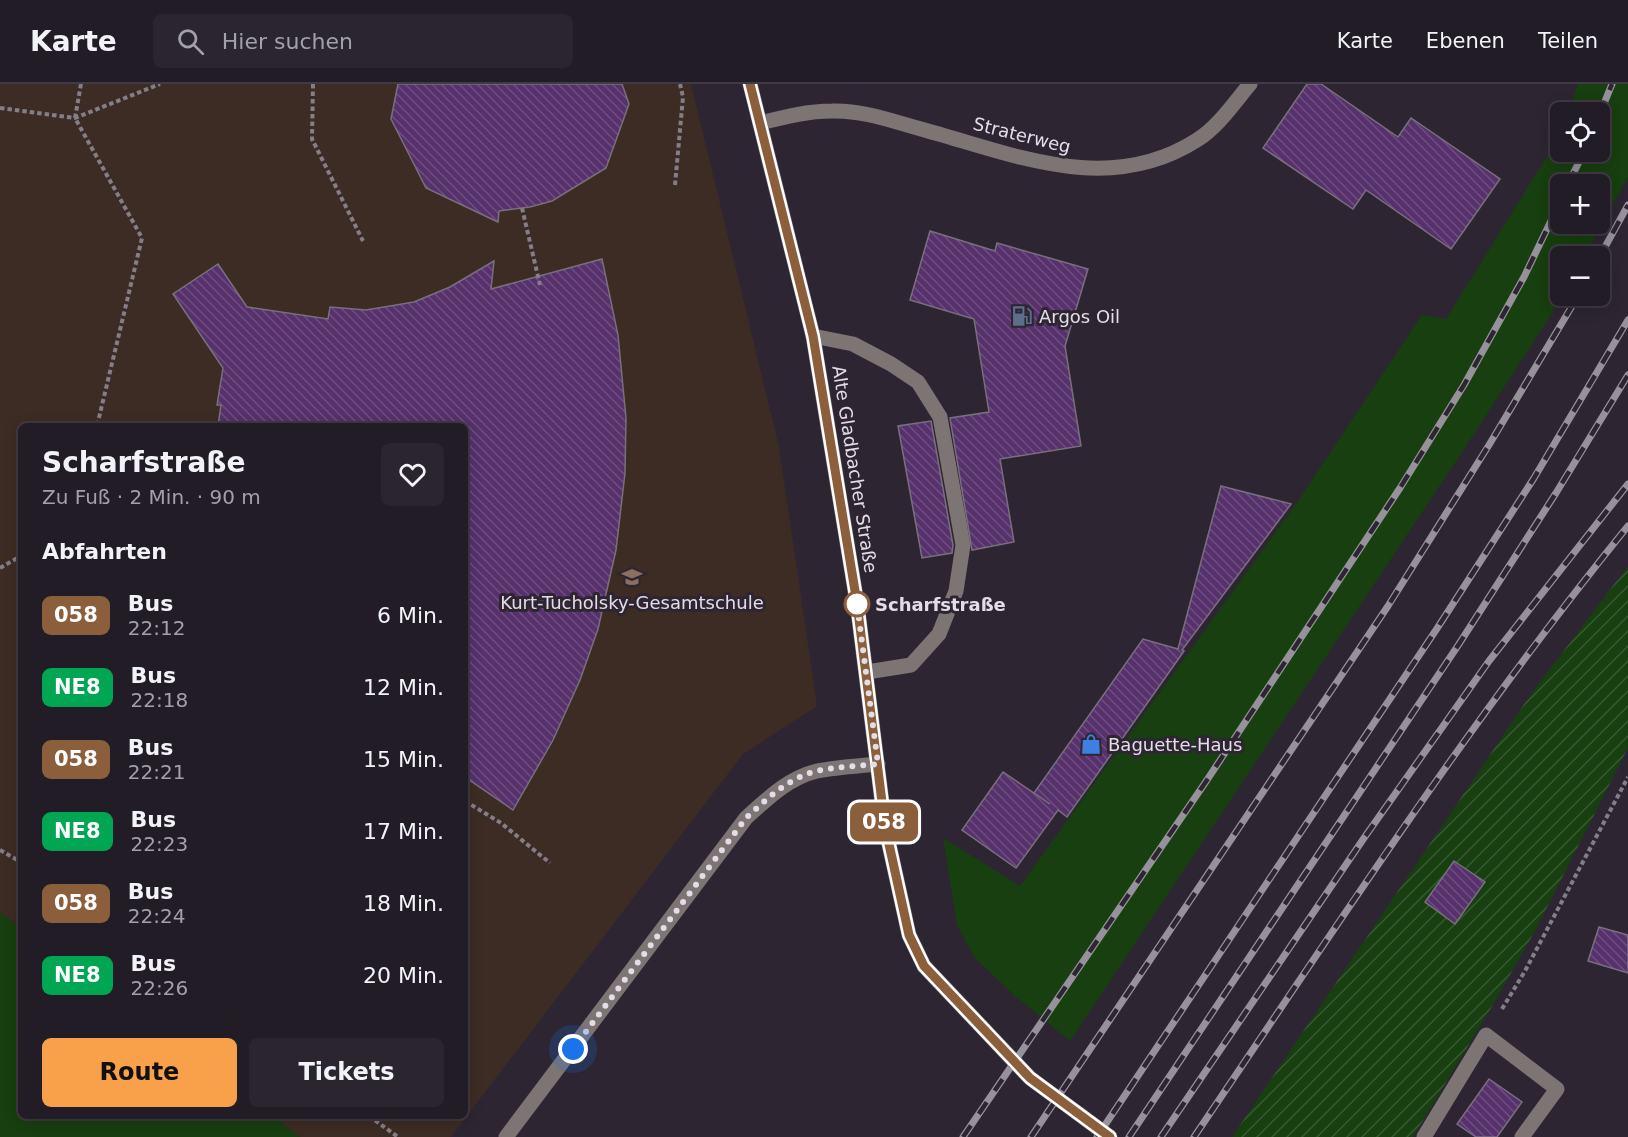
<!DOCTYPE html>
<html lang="de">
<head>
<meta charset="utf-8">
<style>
	:root { --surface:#221c26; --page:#2a252e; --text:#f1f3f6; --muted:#a2a1a7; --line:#3f3a43; --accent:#f8a14a }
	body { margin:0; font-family:"DejaVu Sans",sans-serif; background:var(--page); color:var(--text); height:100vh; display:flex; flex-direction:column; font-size:22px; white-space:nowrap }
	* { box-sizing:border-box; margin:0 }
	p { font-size:20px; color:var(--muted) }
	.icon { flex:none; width:33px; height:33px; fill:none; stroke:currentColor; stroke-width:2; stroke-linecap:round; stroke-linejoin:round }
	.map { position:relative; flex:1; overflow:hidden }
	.side { position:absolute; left:18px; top:339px; width:450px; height:696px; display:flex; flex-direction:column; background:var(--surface); border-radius:9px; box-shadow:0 3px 15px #0003,0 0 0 2px var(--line) }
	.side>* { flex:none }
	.badge { padding:0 12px; border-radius:9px; font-size:21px; line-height:39px }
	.controls { position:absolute; left:1550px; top:18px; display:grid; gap:12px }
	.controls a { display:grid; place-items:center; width:60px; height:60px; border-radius:9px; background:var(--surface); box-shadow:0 3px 15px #0003,0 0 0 2px var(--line); font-size:30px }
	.you { position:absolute; width:30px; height:30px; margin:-15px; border:4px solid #fff; border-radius:50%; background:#1a73e8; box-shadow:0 0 0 9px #1a73e833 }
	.map>.badge { position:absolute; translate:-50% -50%; box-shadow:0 0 0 3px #fff }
	h2 { padding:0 24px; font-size:22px; line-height:54px }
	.round { display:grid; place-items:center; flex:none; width:63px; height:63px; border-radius:9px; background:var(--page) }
	.head { display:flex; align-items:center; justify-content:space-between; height:102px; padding:0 24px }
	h1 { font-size:28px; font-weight:700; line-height:45px }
	.action { display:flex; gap:12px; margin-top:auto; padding:12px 24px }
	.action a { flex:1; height:69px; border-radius:9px; background:var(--accent); color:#111; font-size:24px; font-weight:700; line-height:69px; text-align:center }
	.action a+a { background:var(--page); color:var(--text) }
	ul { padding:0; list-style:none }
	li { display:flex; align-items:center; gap:18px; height:72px; padding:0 24px }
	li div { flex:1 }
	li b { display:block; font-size:22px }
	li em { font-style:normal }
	li .badge { min-width:66px; font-weight:700; text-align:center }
	header { display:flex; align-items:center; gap:36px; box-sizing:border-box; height:84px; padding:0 30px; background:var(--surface); border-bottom:2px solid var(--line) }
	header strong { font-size:28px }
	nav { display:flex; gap:33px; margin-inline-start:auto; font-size:21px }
	.search { width:420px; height:54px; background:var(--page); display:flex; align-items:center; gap:15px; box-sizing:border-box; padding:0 21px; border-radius:9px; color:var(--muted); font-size:22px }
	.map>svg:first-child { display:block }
</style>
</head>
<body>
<header>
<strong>Karte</strong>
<div class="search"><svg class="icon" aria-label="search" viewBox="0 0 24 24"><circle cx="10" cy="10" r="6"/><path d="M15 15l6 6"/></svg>Hier suchen</div>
<nav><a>Karte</a><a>Ebenen</a><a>Teilen</a></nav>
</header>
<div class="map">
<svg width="1628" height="1053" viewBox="0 0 1628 1053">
	<defs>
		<pattern id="garden-furrows" width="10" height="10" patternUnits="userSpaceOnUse" patternTransform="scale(1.5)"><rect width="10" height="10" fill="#173f0f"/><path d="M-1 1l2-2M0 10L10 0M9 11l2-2" fill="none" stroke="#385a32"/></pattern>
		<pattern id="building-back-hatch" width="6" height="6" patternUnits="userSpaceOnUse" patternTransform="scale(1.5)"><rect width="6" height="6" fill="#56316b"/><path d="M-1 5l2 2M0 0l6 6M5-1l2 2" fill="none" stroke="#6e4e80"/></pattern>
	</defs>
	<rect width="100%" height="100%" fill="#2d2632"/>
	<polygon fill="#3d2c23" points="0,0 691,0 779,363 817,622 743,670 451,1053 300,1053 272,1032 465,1032 465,342 21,342 21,844 0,828"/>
	<g fill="#173f0f" fill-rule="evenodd">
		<path d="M1578,0H1628V93L1584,172H1560V212H1563L1476,347L1070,957L1015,912L975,874L957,841L943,754L1020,802L1296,420L1422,231L1446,235L1560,51V68H1599V28H1568ZM1599,100V140H1560V100Z"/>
		<polygon points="0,828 21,844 21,1032 272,1032 300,1053 0,1053"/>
	</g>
	<polygon fill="url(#garden-furrows)" points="1628,482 1628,664 1535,847 1491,924 1413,1053 1232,1053 1529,613"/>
	<g fill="url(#building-back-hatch)" stroke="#78707e" stroke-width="1.5">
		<polygon points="398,0 622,0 629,20 606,84 552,117 530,123 499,127 498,138 426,104 391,35"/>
		<polygon points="1307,0 1321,0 1398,53 1411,34 1500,95 1451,165 1366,106 1353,125 1263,64"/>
		<polygon points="930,147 995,167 997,159 1088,185 1065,262 1081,362 1000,375 1014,458 972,466 950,334 989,328 974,235 910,216"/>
		<polygon points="602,175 618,251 626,334 625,389 616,466 598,545 580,596 553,656 513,726 465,693 465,342 218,342 221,321 217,321 223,284 173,210 218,180 247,223 328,235 330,223 366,226 414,218 450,203 494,177 491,205"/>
		<polygon points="931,337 953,461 952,469 922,474 898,342"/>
		<polygon points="1221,402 1291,420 1182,566 1184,567 1067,733 1058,726 1016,784 962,746 1003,688 1050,720 1034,709 1143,555 1178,565"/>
		<polygon points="1454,777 1485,798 1455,840 1425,818"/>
		<polygon points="1599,843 1628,851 1628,889 1588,877"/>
		<polygon points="1489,995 1522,1018 1497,1053 1476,1053 1457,1040"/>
	</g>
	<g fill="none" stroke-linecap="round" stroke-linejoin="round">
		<g stroke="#847e88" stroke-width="4" stroke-dasharray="4.5 3" stroke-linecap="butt">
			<polyline points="81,0 75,34 142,154 97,342"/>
			<polyline points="313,0 312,55 363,157"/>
			<polyline points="0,24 75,34 160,0"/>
			<polyline points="675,101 683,13 680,0"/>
			<polyline points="522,124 540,201"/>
			<polyline points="0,484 21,472"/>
			<polyline points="465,717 501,739 550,779"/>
			<polyline points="0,766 21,778"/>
			<polyline points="1502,925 1525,887 1628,693"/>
			<polyline points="369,1032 398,1053"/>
		</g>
		<g stroke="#7d7474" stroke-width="15">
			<polyline points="750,0 813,252 857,519 885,742 909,851 924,882 1030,994 1110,1053"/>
			<path d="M760,39C784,33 807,27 832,27C862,26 892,37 921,45C1013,70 1108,113 1197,56C1218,43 1234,19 1250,0"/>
			<polyline points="813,252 853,260 891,280 918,298 940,333 963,461 956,507 939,550 911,581 867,588"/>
			<path d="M506,1053L746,734C767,715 788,694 817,687C837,683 858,682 878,680"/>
			<polyline points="1424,1053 1486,951 1557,1005 1522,1053"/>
		</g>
		<g stroke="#97919b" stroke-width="7">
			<g id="rail">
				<polyline points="1599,32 1612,0"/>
				<polyline points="1568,100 1584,68"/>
				<polyline points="1599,174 1628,121"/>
				<polyline points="963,1053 1205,699 1400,404 1464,301 1524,193 1560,118"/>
				<polyline points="1031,1053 1388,522 1489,361 1578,212"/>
				<polyline points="1097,1053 1438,543 1534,394 1628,236"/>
				<polyline points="1129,1053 1459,560 1556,409 1628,291"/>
				<polyline points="1161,1053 1364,754 1489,577 1628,400"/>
				<path d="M1194,1053C1334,846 1470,636 1628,442"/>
			</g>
		</g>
		<use href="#rail" stroke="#2d2632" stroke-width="4.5" stroke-dasharray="14" stroke-linecap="butt"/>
	</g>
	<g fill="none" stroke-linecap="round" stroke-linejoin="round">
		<g stroke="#fff" stroke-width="14">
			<polyline id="line" points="750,0 813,252 857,519 885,742 909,851 924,882 1030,994 1110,1053"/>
		</g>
		<use href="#line" stroke="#8b5e3c" stroke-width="9"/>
		<path stroke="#e2dde6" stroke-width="6" stroke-dasharray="0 10.8" d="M573,965L746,734C767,715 788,694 817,687C836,683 858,682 878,680L857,520"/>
	</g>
	<defs>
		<g id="fuel-bare" transform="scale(1.62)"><path d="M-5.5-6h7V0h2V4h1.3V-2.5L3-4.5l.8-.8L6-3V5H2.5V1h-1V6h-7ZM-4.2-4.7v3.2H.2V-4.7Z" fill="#5c6f8a" stroke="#2d2632" stroke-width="2.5" paint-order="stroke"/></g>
		<g id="school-bare" transform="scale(1.62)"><path d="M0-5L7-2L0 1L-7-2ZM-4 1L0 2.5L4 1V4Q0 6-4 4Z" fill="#8d6e63" stroke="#2d2632" stroke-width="2.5" paint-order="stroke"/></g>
		<g id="shop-bare" transform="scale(1.62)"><path d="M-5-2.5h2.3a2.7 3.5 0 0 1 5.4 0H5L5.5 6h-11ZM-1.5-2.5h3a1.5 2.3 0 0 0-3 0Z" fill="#3f7fe0" stroke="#2d2632" stroke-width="2.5" paint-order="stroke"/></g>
	</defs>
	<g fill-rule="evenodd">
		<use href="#fuel-bare" x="1022" y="232"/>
		<use href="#school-bare" x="632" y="493"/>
		<use href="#shop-bare" x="1091" y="660"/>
	</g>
	<circle fill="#fff" stroke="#8b5e3c" stroke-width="3" cx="857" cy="520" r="12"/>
	<g text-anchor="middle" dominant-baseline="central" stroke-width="6" stroke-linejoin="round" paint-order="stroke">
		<g font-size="18" fill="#e2dde6" stroke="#2d2632">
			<text transform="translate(1022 51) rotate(14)">Straterweg</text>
			<text transform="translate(855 385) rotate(81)">Alte Gladbacher Straße</text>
		</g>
		<g font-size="18" fill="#e2dde6" stroke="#2d2632" text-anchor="start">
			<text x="1039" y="232">Argos Oil</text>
			<text x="632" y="518" text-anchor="middle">Kurt-Tucholsky-Gesamtschule</text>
			<text x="1108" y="660">Baguette-Haus</text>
		</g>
		<g font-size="18" font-weight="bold" fill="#e2dde6" stroke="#2d2632" text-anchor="start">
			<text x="875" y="520">Scharfstraße</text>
		</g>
	</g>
</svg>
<div class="controls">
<a><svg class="icon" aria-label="locate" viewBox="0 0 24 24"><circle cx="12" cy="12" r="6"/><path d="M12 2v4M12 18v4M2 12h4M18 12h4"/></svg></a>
<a>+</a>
<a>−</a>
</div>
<div class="you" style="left:573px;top:965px"></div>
<b class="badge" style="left:884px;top:738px;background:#8b5e3c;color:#fff">058</b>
<section class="side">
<div class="head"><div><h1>Scharfstraße</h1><p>Zu Fuß · 2 Min. · 90 m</p></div><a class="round"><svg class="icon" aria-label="heart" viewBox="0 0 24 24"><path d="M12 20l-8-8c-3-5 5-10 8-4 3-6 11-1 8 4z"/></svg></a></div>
<h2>Abfahrten</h2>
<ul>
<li><span class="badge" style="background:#8b5e3c;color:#fff">058</span><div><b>Bus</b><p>22:12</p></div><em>6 Min.</em></li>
<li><span class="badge" style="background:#00a651;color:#fff">NE8</span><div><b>Bus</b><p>22:18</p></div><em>12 Min.</em></li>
<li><span class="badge" style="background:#8b5e3c;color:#fff">058</span><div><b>Bus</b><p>22:21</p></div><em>15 Min.</em></li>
<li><span class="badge" style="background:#00a651;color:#fff">NE8</span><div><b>Bus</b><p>22:23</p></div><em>17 Min.</em></li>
<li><span class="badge" style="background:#8b5e3c;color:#fff">058</span><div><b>Bus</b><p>22:24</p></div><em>18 Min.</em></li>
<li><span class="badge" style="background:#00a651;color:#fff">NE8</span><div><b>Bus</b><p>22:26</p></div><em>20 Min.</em></li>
</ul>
<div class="action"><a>Route</a><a>Tickets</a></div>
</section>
</div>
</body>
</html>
